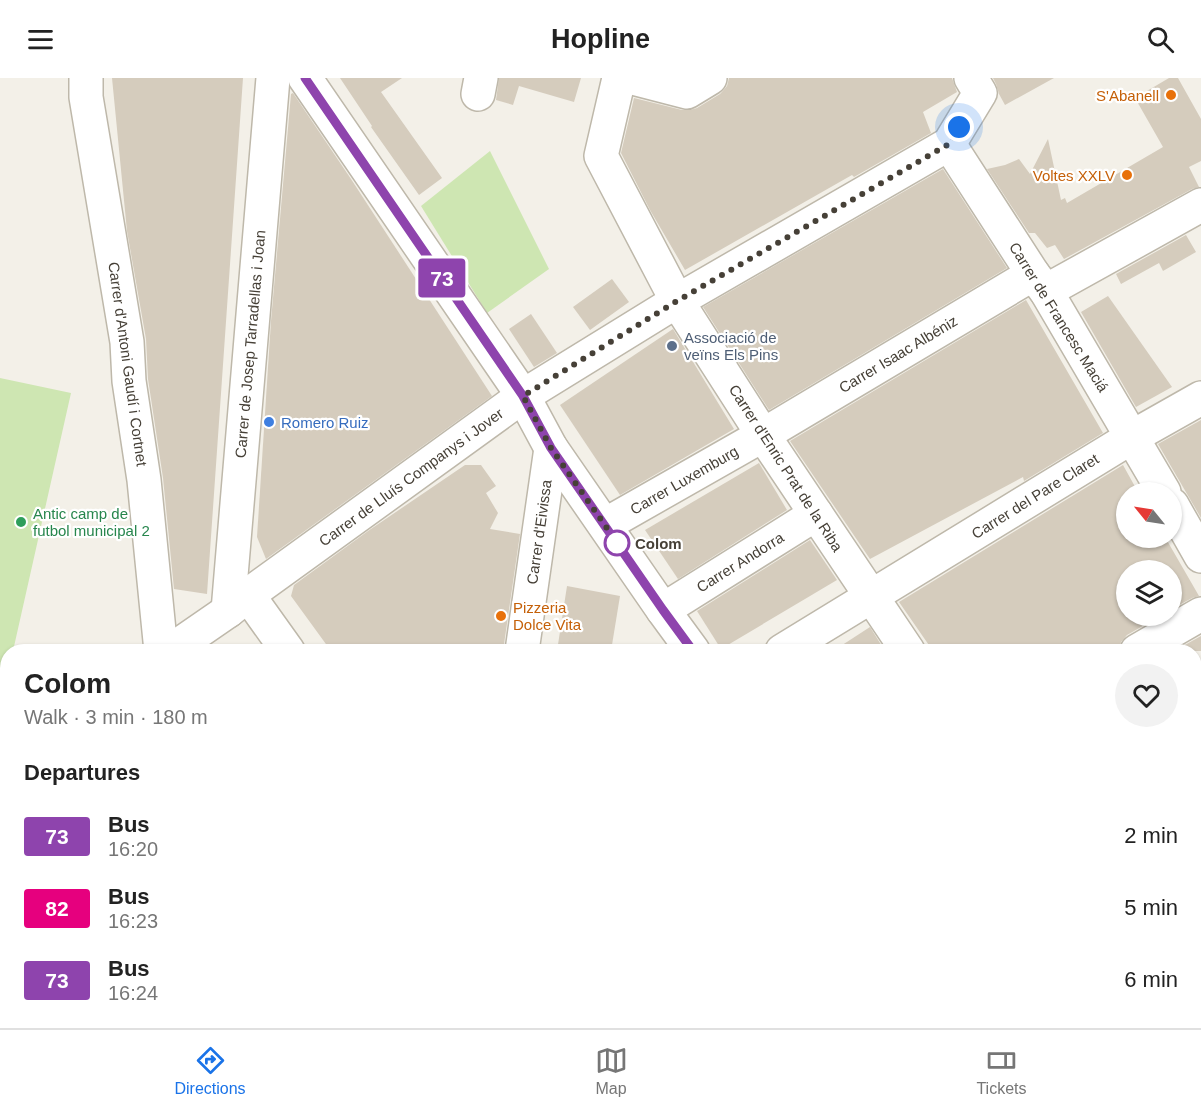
<!DOCTYPE html>
<html lang="en">
<head>
<meta charset="utf-8">
<style>
	:root { --surface:#fff; --page:#f2f2f2; --text:#222; --muted:#767676; --line:#e0e0e0; --accent:#1a73e8 }
	body { margin:0; font-family:Helvetica,sans-serif; background:var(--page); color:var(--text); height:100vh; display:flex; flex-direction:column; font-size:22px; white-space:nowrap }
	* { box-sizing:border-box; margin:0 }
	p { font-size:20px; color:var(--muted) }
	.icon { flex:none; width:33px; height:33px; fill:none; stroke:currentColor; stroke-width:2; stroke-linecap:round; stroke-linejoin:round }
	.map { position:relative; flex:1; overflow:hidden }
	.side { position:absolute; left:0px; top:566px; width:1202px; height:386px; display:flex; flex-direction:column; background:var(--surface); border-radius:24px 24px 0 0; box-shadow:0 2px 4px #0004 }
	.side>* { flex:none }
	.badge { padding:0 12px; border-radius:4px; font-size:21px; line-height:39px }
	.needle { width:39px; rotate:300deg }
	.fabs { position:absolute; left:1116px; top:404px; display:grid; gap:12px }
	.fabs a { display:grid; place-items:center; width:66px; height:66px; border-radius:50%; background:var(--surface); box-shadow:0 2px 4px #0004; font-size:30px }
	.you { position:absolute; width:30px; height:30px; margin:-15px; border:4px solid #fff; border-radius:50%; background:#1a73e8; box-shadow:0 0 0 9px #1a73e833 }
	.map>.badge { position:absolute; translate:-50% -50%; box-shadow:0 0 0 3px #fff }
	h2 { padding:0 24px; font-size:22px; line-height:54px }
	.round { display:grid; place-items:center; flex:none; width:63px; height:63px; border-radius:32px; background:var(--page) }
	.overview { display:flex; align-items:center; justify-content:space-between; height:102px; padding:0 24px }
	h1 { font-size:28px; font-weight:700; line-height:45px }
	ul { padding:0; list-style:none }
	li { display:flex; align-items:center; gap:18px; height:72px; padding:0 24px }
	li div { flex:1 }
	li b { display:block; font-size:22px }
	li em { font-style:normal }
	li .badge { min-width:66px; font-weight:700; text-align:center }
	header { display:flex; justify-content:space-between; align-items:center; height:78px; padding:0 24px; background:var(--surface); font-size:27px; font-weight:700 }
	.tabs { display:flex; justify-content:space-around; align-items:center; height:84px; border-top:2px solid var(--line); background:var(--surface); font-size:16px; color:var(--muted) }
	.tabs a { display:grid; justify-items:center; gap:3px }
	.tabs .selected { color:var(--accent) }
	.map>svg:first-child { display:block }
</style>
</head>
<body>
<header><svg class="icon" aria-label="menu" viewBox="0 0 24 24"><path d="M4 6h16M4 12h16M4 18h16"/></svg>Hopline<svg class="icon" aria-label="search" viewBox="0 0 24 24"><circle cx="10" cy="10" r="6"/><path d="M15 15l6 6"/></svg></header>
<div class="map">
<svg width="1201" height="950" viewBox="0 0 1201 950">
	<rect width="100%" height="100%" fill="#f3f0e8"/>
	<g fill="#cee6b2">
		<polygon points="490,73 549,191 487,235 421,128"/>
		<polygon points="0,300 71,315 13,573 8,573 7,599 0,632"/>
	</g>
	<g fill="#d5ccbd">
		<polygon points="112,0 243,0 207,516 174,511 163,400 148,301 146,261 127,153"/>
		<polygon points="340,0 402,0 381,14 442,100 419,117 371,49 372,48"/>
		<polygon points="499,0 581,0 574,24 519,8 513,27 496,22"/>
		<polygon points="729,0 952,0 957,14 923,34 931,55 854,99 852,97 685,192 650,132 621,75 634,20 682,32 690,32 697,30 720,16 727,8"/>
		<polygon points="993,0 1054,0 1005,27 999,16 996,6"/>
		<polygon points="1169,0 1178,0 1201,41 1201,83 1189,89 1199,109 1192,111 1064,181 1055,167 1047,170 1035,155 1029,155 987,91 1005,87 1019,81 1030,96 1048,61 1061,122 1065,120 1067,125 1163,69 1135,20"/>
		<polygon points="293,15 351,101 492,318 266,481 257,459 271,243 291,16"/>
		<polygon points="943,91 1007,190 769,332 703,229"/>
		<polygon points="1186,157 1196,174 1163,193 1159,185 1121,206 1116,196"/>
		<polygon points="612,201 629,224 590,252 573,229"/>
		<polygon points="1108,218 1172,309 1136,329 1081,234"/>
		<polygon points="1026,222 1103,355 1024,403 1023,399 870,481 790,363"/>
		<polygon points="531,236 557,275 534,289 509,251"/>
		<polygon points="673,251 734,351 620,417 560,327"/>
		<polygon points="1201,342 1201,440 1158,366"/>
		<polygon points="759,385 787,432 678,501 645,452"/>
		<polygon points="465,387 481,387 496,408 486,415 498,435 490,451 520,456 503,573 331,573 291,518 294,507 368,453"/>
		<polygon points="1123,387 1138,414 1126,414 1126,459 1165,459 1199,518 1192,520 1172,531 1172,492 1126,492 1126,537 1162,537 1127,557 1121,564 1118,573 933,573 899,524"/>
		<polygon points="810,462 837,502 721,571 697,533"/>
		<polygon points="567,508 620,518 611,573 557,573"/>
		<polygon points="870,549 885,573 833,573"/>
		<polygon points="1201,558 1201,573 1174,573"/>
	</g>
	<g fill="none" stroke-linecap="round" stroke-linejoin="round">
		<g stroke="#beb8aa" stroke-width="36">
			<g id="minor">
				<polyline points="86,0 86,19 127,264 129,303 144,402 161,573"/>
				<polyline points="305,0 523,318 551,370 663,532 693,573"/>
				<polyline points="619,0 601,78 677,223 763,357 908,573"/>
				<polyline points="633,0 687,14 710,0"/>
				<polyline points="478,16 481,0"/>
				<polyline points="949,66 1033,196 1046,213 1164,414"/>
				<polyline points="1046,213 1201,127"/>
				<polyline points="1172,427 1201,478"/>
				<polyline points="605,447 763,357 1033,196"/>
				<polyline points="248,517 288,573"/>
				<polyline points="663,532 816,436"/>
				<polyline points="228,533 273,0"/>
				<polyline points="170,573 228,533 248,517 523,318 677,223 949,66 980,15 971,0"/>
				<polyline points="522,573 551,370"/>
				<polyline points="782,573 1132,359 1201,320"/>
				<polyline points="1137,573 1201,536"/>
				<polyline points="0,695 8,690"/>
				<polyline points="1194,758 1201,754"/>
				<polyline points="1194,814 1201,823"/>
				<polyline points="0,928 8,938"/>
				<polyline points="553,944 558,950"/>
				<polyline points="945,944 950,950"/>
				<polyline points="246,950 255,944"/>
				<polyline points="899,950 911,944"/>
			</g>
		</g>
		<use href="#minor" stroke="#fff" stroke-width="33"/>
	</g>
	<g fill="none" stroke-linecap="round" stroke-linejoin="round">
		<g stroke="#fff" stroke-width="14">
			<polyline id="line" points="305,0 523,318 551,370 663,532 693,573"/>
		</g>
		<use href="#line" stroke="#8e44ad" stroke-width="9"/>
		<polyline stroke="#464037" stroke-width="6" stroke-dasharray="0 10.8" points="617,465 618,466 551,370 523,318 677,223 949,66 959,49"/>
	</g>
	<g fill="#e8710a" stroke="#fff" stroke-width="2">
		<circle cx="1171" cy="17" r="6"/>
		<circle cx="1127" cy="97" r="6"/>
		<circle cx="501" cy="538" r="6"/>
	</g>
	<circle fill="#5c6f8a" stroke="#fff" stroke-width="2" cx="672" cy="268" r="6"/>
	<circle fill="#3f7fe0" stroke="#fff" stroke-width="2" cx="269" cy="344" r="6"/>
	<circle fill="#2e9e5b" stroke="#fff" stroke-width="2" cx="21" cy="444" r="6"/>
	<circle fill="#fff" stroke="#8e44ad" stroke-width="3" cx="617" cy="465" r="12"/>
	<g text-anchor="middle" dominant-baseline="central" stroke-width="4.5" stroke-linejoin="round" paint-order="stroke">
		<g font-size="15" fill="#c56008" stroke="#fff" text-anchor="end">
			<text x="1159" y="17">S'Abanell</text>
			<text x="1115" y="97">Voltes XXLV</text>
			<text x="513" y="529" text-anchor="start">Pizzeria<tspan x="513" dy="17">Dolce Vita</tspan></text>
		</g>
		<g font-size="15" fill="#464037" stroke="#fff">
			<text transform="translate(1059 239) rotate(58)">Carrer de Francesc Maciá</text>
			<text transform="translate(250 266) rotate(-85)">Carrer de Josep Tarradellas i Joan</text>
			<text transform="translate(898 276) rotate(-31)">Carrer Isaac Albéniz</text>
			<text transform="translate(128 286) rotate(82)">Carrer d'Antoni Gaudí i Cortnet</text>
			<text transform="translate(786 390) rotate(57)">Carrer d'Enric Prat de la Riba</text>
			<text transform="translate(411 399) rotate(-36)">Carrer de Lluís Companys i Jover</text>
			<text transform="translate(684 402) rotate(-30)">Carrer Luxemburg</text>
			<text transform="translate(1035 418) rotate(-32)">Carrer del Pare Claret</text>
			<text transform="translate(539 454) rotate(-82)">Carrer d'Eivissa</text>
			<text transform="translate(740 484) rotate(-32)">Carrer Andorra</text>
		</g>
		<g font-size="15" fill="#4e5e75" stroke="#fff" text-anchor="start">
			<text x="684" y="259">Associació de<tspan x="684" dy="17">veïns Els Pins</tspan></text>
		</g>
		<g font-size="15" fill="#366cbe" stroke="#fff" text-anchor="start">
			<text x="281" y="344">Romero Ruiz</text>
		</g>
		<g font-size="15" fill="#27864d" stroke="#fff" text-anchor="start">
			<text x="33" y="435">Antic camp de<tspan x="33" dy="17">futbol municipal 2</tspan></text>
		</g>
		<g font-size="15" font-weight="bold" fill="#464037" stroke="#fff" text-anchor="start">
			<text x="635" y="465">Colom</text>
		</g>
	</g>
</svg>
<div class="fabs">
<a><svg class="needle" viewBox="-14 -14 28 28"><path d="M0-13l5 13h-10z" fill="#e53935"/><path d="M0 13l5-13h-10z" fill="#767676"/></svg></a>
<a><svg class="icon" aria-label="layers" viewBox="0 0 24 24"><path d="M12 4l9 5-9 5-9-5zM3 14l9 5 9-5"/></svg></a>
</div>
<div class="you" style="left:959px;top:49px"></div>
<b class="badge" style="left:442px;top:200px;background:#8e44ad;color:#fff">73</b>
<section class="side">
<div class="overview"><div><h1>Colom</h1><p>Walk · 3 min · 180 m</p></div><a class="round"><svg class="icon" aria-label="heart" viewBox="0 0 24 24"><path d="M12 20l-8-8c-3-5 5-10 8-4 3-6 11-1 8 4z"/></svg></a></div>
<h2>Departures</h2>
<ul>
<li><span class="badge" style="background:#8e44ad;color:#fff">73</span><div><b>Bus</b><p>16:20</p></div><em>2 min</em></li>
<li><span class="badge" style="background:#e6007e;color:#fff">82</span><div><b>Bus</b><p>16:23</p></div><em>5 min</em></li>
<li><span class="badge" style="background:#8e44ad;color:#fff">73</span><div><b>Bus</b><p>16:24</p></div><em>6 min</em></li>
</ul>
</section>
</div>
<nav class="tabs">
<a class="selected"><svg class="icon" aria-label="directions" viewBox="0 0 24 24"><path d="M12 3l9 9-9 9-9-9zM9 14v-3h6M13 9l2 2-2 2"/></svg>Directions</a>
<a><svg class="icon" aria-label="map" viewBox="0 0 24 24"><path d="M3 6l6-2 6 2 6-2v14l-6 2-6-2-6 2zM9 4v14M15 6v14"/></svg>Map</a>
<a><svg class="icon" aria-label="tickets" viewBox="0 0 24 24"><path d="M3 7h18v10H3zM15 7v10"/></svg>Tickets</a>
</nav>
</body>
</html>
